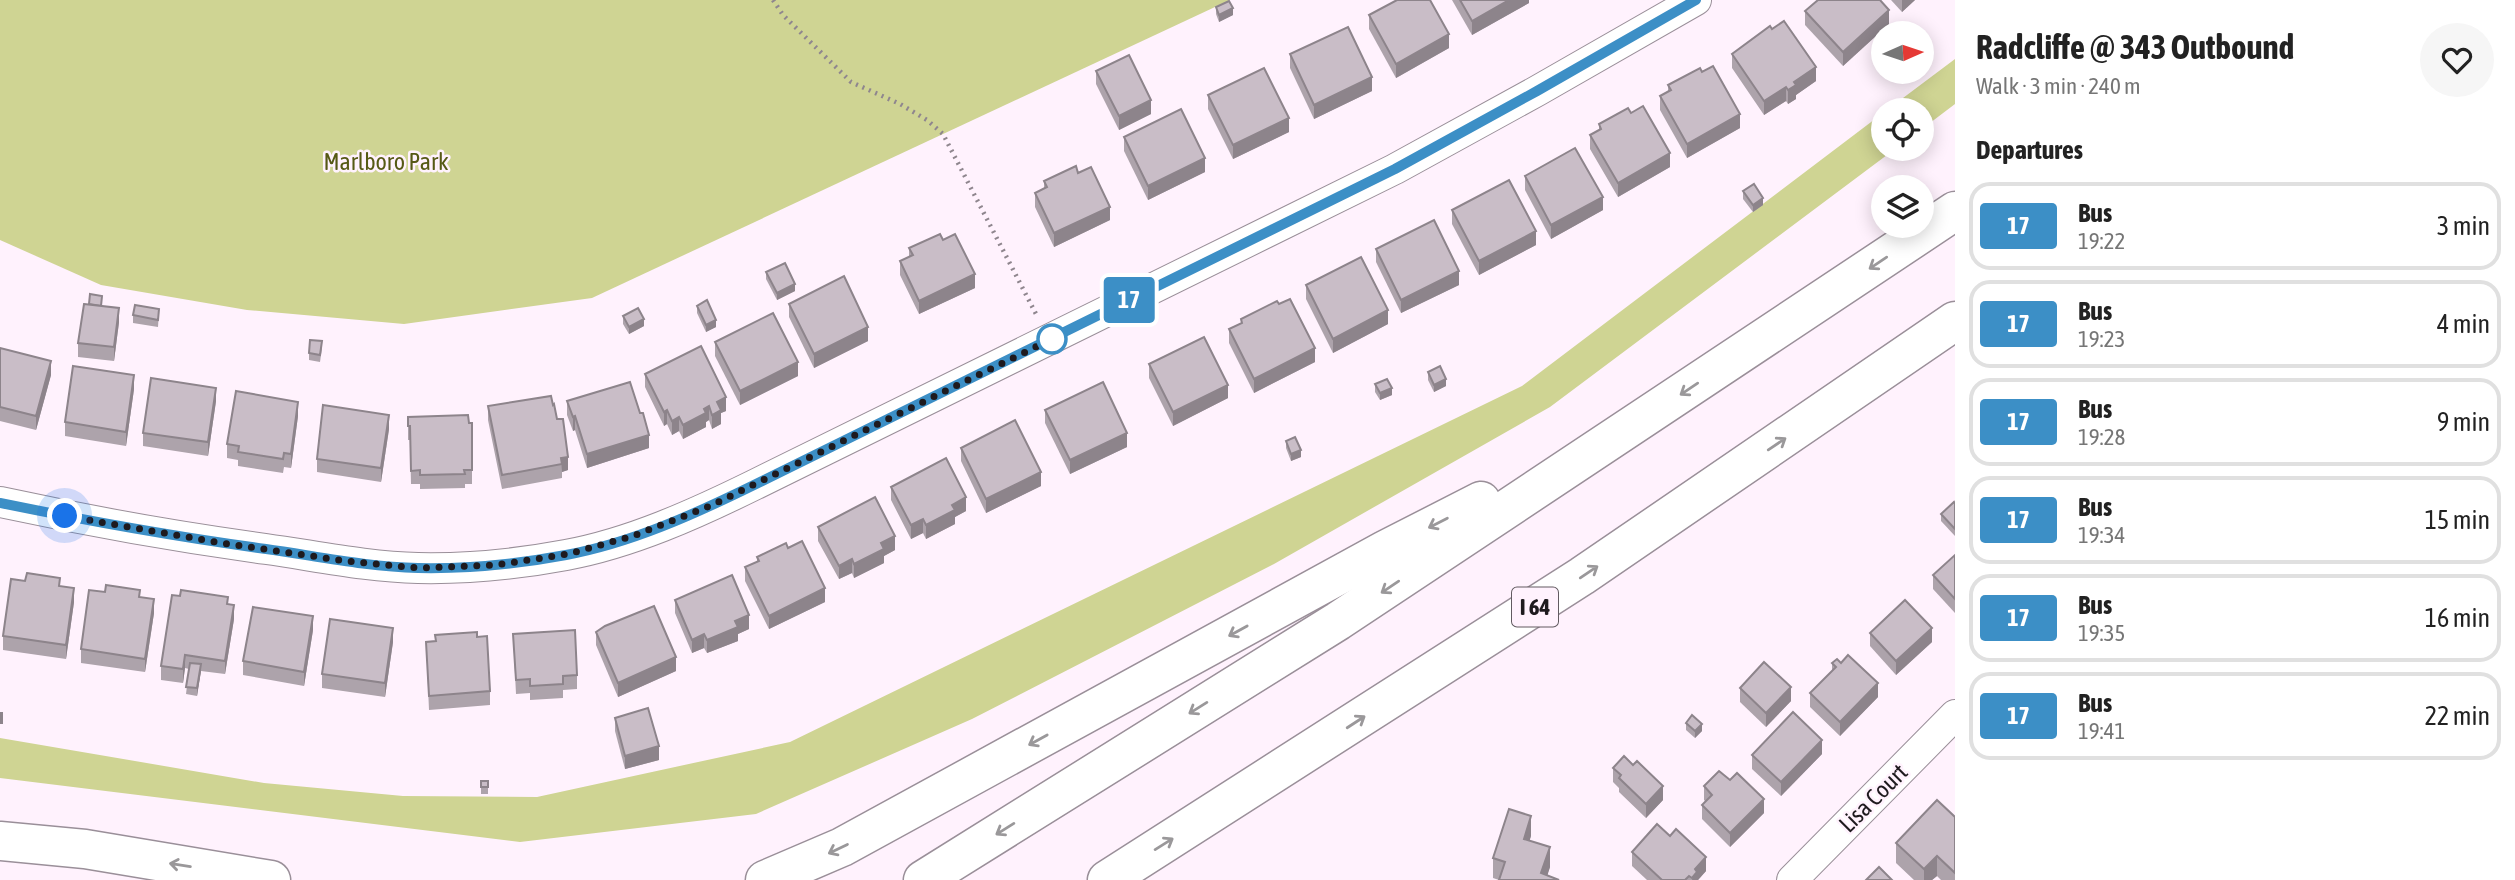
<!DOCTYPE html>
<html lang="en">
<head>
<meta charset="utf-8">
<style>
	:root { --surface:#fff; --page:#f6f6f6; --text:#222; --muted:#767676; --line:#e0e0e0 }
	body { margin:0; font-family:"Asap Condensed",sans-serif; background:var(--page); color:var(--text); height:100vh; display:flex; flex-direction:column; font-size:26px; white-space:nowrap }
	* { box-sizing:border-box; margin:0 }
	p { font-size:23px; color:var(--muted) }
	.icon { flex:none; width:38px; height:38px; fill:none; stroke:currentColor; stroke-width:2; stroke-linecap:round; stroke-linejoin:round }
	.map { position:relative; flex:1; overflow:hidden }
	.details { display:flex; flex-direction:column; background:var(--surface); width:560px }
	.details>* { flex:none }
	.badge { padding:0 14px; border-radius:5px; font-size:24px; line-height:46px }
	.needle { width:46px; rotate:87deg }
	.tools { position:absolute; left:1871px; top:21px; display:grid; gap:14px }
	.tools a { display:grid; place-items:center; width:63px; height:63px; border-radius:50%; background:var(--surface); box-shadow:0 4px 18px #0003; font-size:35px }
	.you { position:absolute; width:35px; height:35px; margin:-18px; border:5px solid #fff; border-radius:50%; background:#1a73e8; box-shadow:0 0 0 10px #1a73e833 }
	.map>.badge { position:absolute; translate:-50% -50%; box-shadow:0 0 0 4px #fff }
	h2 { padding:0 21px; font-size:26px; line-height:63px }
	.round { display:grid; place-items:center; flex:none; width:74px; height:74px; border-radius:37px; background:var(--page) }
	.summary { display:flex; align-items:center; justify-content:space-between; height:119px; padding:0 21px }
	h1 { font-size:33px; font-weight:700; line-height:52px }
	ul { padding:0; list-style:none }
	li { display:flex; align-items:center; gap:21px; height:88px; margin:0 14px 10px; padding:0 7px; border:4px solid var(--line); border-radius:21px }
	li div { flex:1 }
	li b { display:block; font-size:26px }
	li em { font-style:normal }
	li .badge { min-width:77px; font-weight:700; text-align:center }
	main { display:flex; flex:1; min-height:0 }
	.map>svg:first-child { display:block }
</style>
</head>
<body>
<main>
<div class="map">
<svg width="1955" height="880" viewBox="0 0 1955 880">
	<rect width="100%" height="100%" fill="#fff2fd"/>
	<g fill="#cfd493">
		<polygon points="0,0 1230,0 592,298 404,324 247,310 101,285 0,240"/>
		<polygon points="1955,59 1955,104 1922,129 1922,110 1887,110"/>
		<polygon points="1883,113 1883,149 1895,149 1550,407 1274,564 972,719 756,814 520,842 0,778 0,738 264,783 403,796 537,797 790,742 1522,386"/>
	</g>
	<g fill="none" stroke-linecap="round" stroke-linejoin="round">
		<g stroke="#9a8f99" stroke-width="32">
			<g id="street">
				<path d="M0,502C88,521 177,537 266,549C316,556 368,567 418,568C467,569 518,564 566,555C631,543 695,514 754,485L1395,169L1537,91L1696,0"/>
				<polyline points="1792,880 1955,715"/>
			</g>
		</g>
		<g stroke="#9a8f99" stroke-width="41">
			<g id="highway">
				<polyline points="0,841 85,849 271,880"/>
				<polyline points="765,880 842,847 1385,550 1481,501"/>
				<polyline points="923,880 1338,621 1955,211"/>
				<polyline points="1107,880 1582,576 1955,321"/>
			</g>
		</g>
		<polyline stroke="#8f868e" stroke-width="4.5" stroke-dasharray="2 5" stroke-linecap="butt" points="773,0 783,15 851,82 900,104 927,120 943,134 1036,314"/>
		<use href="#street" stroke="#fff" stroke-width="30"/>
		<use href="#highway" stroke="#fff" stroke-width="38"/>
	</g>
	<g fill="#ada3ab">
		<polygon points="1452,0 1529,0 1529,3 1472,35"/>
		<polygon points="1891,0 1915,0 1902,12"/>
		<polygon points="1216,7 1233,15 1219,22 1216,14"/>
		<polygon points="1805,11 1889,24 1843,66 1805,25"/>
		<polygon points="1369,15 1449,48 1396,78 1369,29"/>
		<polygon points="1290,54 1372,91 1314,119 1290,68"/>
		<polygon points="1732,54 1816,81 1796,95 1796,99 1788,104 1786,101 1764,115 1732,68"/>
		<polygon points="1096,71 1151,114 1119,130 1096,84"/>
		<polygon points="1702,72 1740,128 1687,158 1660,110 1660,96 1668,92 1668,85"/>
		<polygon points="1208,95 1289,132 1233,159 1208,109"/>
		<polygon points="1599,124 1670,167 1618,197 1590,149 1590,135 1599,130"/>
		<polygon points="1124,137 1205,172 1148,200 1124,151"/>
		<polygon points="1078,173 1110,220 1054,247 1035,207 1035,193 1044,188 1044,181"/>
		<polygon points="1525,176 1603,210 1551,239 1525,190"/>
		<polygon points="1743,191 1763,205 1753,212 1743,199"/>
		<polygon points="1452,210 1536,245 1479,275 1452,224"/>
		<polygon points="943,240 975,288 919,314 900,275 900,261 909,257 909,248"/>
		<polygon points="1376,249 1459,285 1401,313 1376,262"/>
		<polygon points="766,272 795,291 777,300 766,279"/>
		<polygon points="1306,285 1388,324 1333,353 1306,299"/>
		<polygon points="789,304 868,341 814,368 789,317"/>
		<polygon points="102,306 119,322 114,361 78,357 78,343"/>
		<polygon points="697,306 716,327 706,332 697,313"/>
		<polygon points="159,309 158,327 133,323 133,315"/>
		<polygon points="623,316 644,326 629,334 623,324"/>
		<polygon points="1241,319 1315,362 1254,393 1229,343 1229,329 1241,324"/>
		<polygon points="715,342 798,376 740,405 715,356"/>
		<polygon points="0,348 51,375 36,430 0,421"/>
		<polygon points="322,348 320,362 309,360 309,353"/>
		<polygon points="1149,364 1228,398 1173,426 1149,378"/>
		<polygon points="1428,372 1446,386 1434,392 1428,380"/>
		<polygon points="645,374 726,411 721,413 721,424 712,429 709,420 706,422 706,427 683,439 679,431 672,435 667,424 664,426 645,387"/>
		<polygon points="1375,384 1392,395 1380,400 1375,392"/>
		<polygon points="134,389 126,446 65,436 65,422"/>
		<polygon points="216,401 208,456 143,446 143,433"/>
		<polygon points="567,401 649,448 587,468 575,430 573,431 567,415"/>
		<polygon points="553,405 568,470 562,472 562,478 502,489 488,420 488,406"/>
		<polygon points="1045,410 1127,447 1070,474 1045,423"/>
		<polygon points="298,416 291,468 284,467 283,473 238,466 238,460 227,458 227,444"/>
		<polygon points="408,417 472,423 472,484 465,484 465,488 420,489 420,484 411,484 410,440 408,440"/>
		<polygon points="389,429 381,482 317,472 317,459"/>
		<polygon points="1286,441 1301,457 1291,461 1286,448"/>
		<polygon points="961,448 1041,486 986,513 961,461"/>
		<polygon points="891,487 966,511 955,517 955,524 926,539 923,533 911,539 891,500"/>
		<polygon points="1955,504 1955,536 1941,521 1941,514"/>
		<polygon points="818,527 895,550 884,556 884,563 854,578 852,573 839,579 818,541"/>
		<polygon points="788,548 825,602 769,629 745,581 745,567 757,562 757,557"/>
		<polygon points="1955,555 1955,613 1933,589 1933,575"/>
		<polygon points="60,586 74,602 66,659 3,650 3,636"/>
		<polygon points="140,597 154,613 145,672 81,663 81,649"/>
		<polygon points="675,600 749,629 738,634 738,641 707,653 704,648 692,653 675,613"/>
		<polygon points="228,604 234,619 225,674 201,671 197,696 186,694 189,669 185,668 183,683 161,680 161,666"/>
		<polygon points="313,630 304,686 243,675 243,661"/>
		<polygon points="596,632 676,671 618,697 596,645"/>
		<polygon points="1870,633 1932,642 1896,675 1870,646"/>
		<polygon points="513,634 577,675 577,689 563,690 563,698 530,700 530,693 516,694"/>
		<polygon points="435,635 477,637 490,691 490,705 429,710 426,642 435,641"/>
		<polygon points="393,642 385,697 322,688 322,674"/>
		<polygon points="1832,663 1878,697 1840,736 1810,707 1810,693 1832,671"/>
		<polygon points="1740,688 1791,701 1766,727 1740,702"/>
		<polygon points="615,718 659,760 625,769 615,731"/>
		<polygon points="1686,723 1702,731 1695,738 1686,730"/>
		<polygon points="1822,754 1781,796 1752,769 1752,755"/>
		<polygon points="1613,768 1663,800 1646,818 1619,792 1619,788 1613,782"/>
		<polygon points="1730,780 1764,813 1730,847 1702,819 1702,805 1706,802 1704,800 1704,786"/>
		<polygon points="481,781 488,787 488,794 481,794"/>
		<polygon points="1955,817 1955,880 1941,880 1937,876 1932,880 1914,880 1896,863 1896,843"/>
		<polygon points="1531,836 1529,841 1550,867 1547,875 1559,880 1499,880 1493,878 1493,858"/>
		<polygon points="1632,852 1706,871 1698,880 1647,880 1632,866"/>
	</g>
	<g fill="#8d848b">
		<polygon points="1509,0 1529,0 1529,3 1472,35 1472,21"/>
		<polygon points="1902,0 1915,0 1902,12"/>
		<polygon points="1233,8 1233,15 1219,22 1219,15"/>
		<polygon points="1889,10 1889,24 1843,66 1843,52"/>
		<polygon points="1449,34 1449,48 1396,78 1396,64"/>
		<polygon points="1816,67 1816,81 1796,95 1796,99 1788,104 1788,90 1794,82"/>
		<polygon points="1372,77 1372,91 1314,119 1314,105"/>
		<polygon points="1786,87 1786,101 1764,115 1764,101"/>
		<polygon points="1151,100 1151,114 1119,130 1119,116"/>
		<polygon points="1740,114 1740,128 1687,158 1687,144"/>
		<polygon points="1289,118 1289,132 1233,159 1233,145"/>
		<polygon points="1670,153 1670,167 1618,197 1618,183"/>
		<polygon points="1205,158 1205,172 1148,200 1148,186"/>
		<polygon points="1603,197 1603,210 1551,239 1551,225"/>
		<polygon points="1763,198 1763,205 1753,212 1753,205"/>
		<polygon points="1110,207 1110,220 1054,247 1054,233"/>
		<polygon points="1536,231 1536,245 1479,275 1479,261"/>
		<polygon points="1459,271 1459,285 1401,313 1401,300"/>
		<polygon points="975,274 975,288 919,314 919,301"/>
		<polygon points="795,284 795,291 777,300 777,293"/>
		<polygon points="119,308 119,322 114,361 114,347"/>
		<polygon points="1388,310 1388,324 1333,353 1333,339"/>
		<polygon points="644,319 644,326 629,334 629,327"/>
		<polygon points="716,320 716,327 706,332 706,325"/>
		<polygon points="868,327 868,341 814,368 814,354"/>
		<polygon points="1315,348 1315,362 1254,393 1254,379"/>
		<polygon points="51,361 51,375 36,430 36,416"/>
		<polygon points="798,362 798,376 740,405 740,391"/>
		<polygon points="134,375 134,389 126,446 126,432"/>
		<polygon points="1446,379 1446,386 1434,392 1434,385"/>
		<polygon points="1228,385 1228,398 1173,426 1173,412"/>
		<polygon points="216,388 216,401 208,456 208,442"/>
		<polygon points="1392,388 1392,395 1380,400 1380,393"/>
		<polygon points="726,397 726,411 721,413 721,424 712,429 712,415 717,402"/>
		<polygon points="298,402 298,416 291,468 291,454"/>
		<polygon points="709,406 709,420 706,422 706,427 683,439 683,425"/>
		<polygon points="667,410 667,424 664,426 664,412"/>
		<polygon points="389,415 389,429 381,482 381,468"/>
		<polygon points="575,416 575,430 573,431 573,417"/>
		<polygon points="679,417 679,431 672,435 672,421"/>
		<polygon points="1127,433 1127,447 1070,474 1070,460"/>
		<polygon points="649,435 649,448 587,468 587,454"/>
		<polygon points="1301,450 1301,457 1291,461 1291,454"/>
		<polygon points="568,457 568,470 562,472 561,458"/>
		<polygon points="1041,472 1041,486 986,513 986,499"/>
		<polygon points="966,497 966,511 955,517 955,524 926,539 926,525 952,505"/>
		<polygon points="923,519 923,533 911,539 911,525"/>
		<polygon points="895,536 895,550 884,556 884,563 854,578 854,564 881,543"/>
		<polygon points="852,559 852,573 839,579 839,566"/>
		<polygon points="74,588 74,602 66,659 66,645"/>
		<polygon points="825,588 825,602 769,629 769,616"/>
		<polygon points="154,599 154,613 145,672 145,659"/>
		<polygon points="234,605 234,619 225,674 225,661"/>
		<polygon points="749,615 749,629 738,634 738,641 707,653 707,640 735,621"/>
		<polygon points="313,616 313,630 304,686 304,672"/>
		<polygon points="393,628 393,642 385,697 385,683"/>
		<polygon points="1932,628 1932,642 1896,675 1896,661"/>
		<polygon points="704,634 704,648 692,653 692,640"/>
		<polygon points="185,655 185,668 183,683 183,669"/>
		<polygon points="676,657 676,671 618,697 618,683"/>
		<polygon points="201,664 201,671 197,696 197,688"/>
		<polygon points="1878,683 1878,697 1840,736 1840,722"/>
		<polygon points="1791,687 1791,701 1766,727 1766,713"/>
		<polygon points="1702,724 1702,731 1695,738 1695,731"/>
		<polygon points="1822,740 1822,754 1781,796 1781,782"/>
		<polygon points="659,746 659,760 625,769 625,756"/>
		<polygon points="1663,786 1663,800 1646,818 1646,804"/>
		<polygon points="1764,799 1764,813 1730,847 1730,833"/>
		<polygon points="1531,816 1531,836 1524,859 1524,839"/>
		<polygon points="1550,847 1550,867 1546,880 1541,873"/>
		<polygon points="1937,856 1937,876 1932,880 1924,880 1924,869"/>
		<polygon points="1706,857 1706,871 1698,880 1692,880 1695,869"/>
	</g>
	<g fill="#c9bdc7" stroke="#8d848b" stroke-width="2">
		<polygon points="1397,0 1430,0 1449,34 1396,64 1369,15"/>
		<polygon points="1460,0 1509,0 1472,21"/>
		<polygon points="1818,0 1880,0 1889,10 1843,52 1805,11"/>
		<polygon points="1229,1 1233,8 1219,15 1216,7"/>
		<polygon points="1784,21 1816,67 1794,82 1796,85 1788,90 1786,87 1764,101 1732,54 1770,26 1772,29"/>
		<polygon points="1348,27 1372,77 1314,105 1290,54"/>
		<polygon points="1129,55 1151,100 1119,116 1096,71"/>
		<polygon points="1713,66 1740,114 1687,144 1660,96 1671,90 1668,85 1700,68 1702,72"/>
		<polygon points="1264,68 1289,118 1233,145 1208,95"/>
		<polygon points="1643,106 1670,153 1618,183 1590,135 1601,129 1599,124 1628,108 1631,113"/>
		<polygon points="1181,109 1205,158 1148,186 1124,137"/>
		<polygon points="1575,148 1603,197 1551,225 1525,176"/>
		<polygon points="1076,166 1078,173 1091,167 1110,207 1054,233 1035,193 1047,187 1044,181"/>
		<polygon points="1509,180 1536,231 1479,261 1452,210"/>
		<polygon points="1754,184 1763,198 1753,205 1743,191"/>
		<polygon points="1434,220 1459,271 1401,300 1376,249"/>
		<polygon points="940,234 943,240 955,234 975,274 919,301 900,261 913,255 909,248"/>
		<polygon points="1361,257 1388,310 1333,339 1306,285"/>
		<polygon points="785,263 795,284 777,293 766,272"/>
		<polygon points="844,276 868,327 814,354 789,304"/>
		<polygon points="90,294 102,296 101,306 89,304"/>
		<polygon points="1290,299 1315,348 1254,379 1229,329 1242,323 1241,319 1277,301 1279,304"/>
		<polygon points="707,300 716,320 706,325 697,306"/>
		<polygon points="84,304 119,308 114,347 78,343"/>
		<polygon points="135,305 159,309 158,320 133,315"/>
		<polygon points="638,308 644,319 629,327 623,316"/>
		<polygon points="773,313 798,362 740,391 715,342"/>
		<polygon points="1204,337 1228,385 1173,412 1149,364"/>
		<polygon points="310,340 322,341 320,355 309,353"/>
		<polygon points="701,346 726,397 717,402 721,410 712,415 709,406 704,409 706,413 683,425 679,417 672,421 667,410 664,412 645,374"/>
		<polygon points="0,348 51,361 36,416 0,407"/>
		<polygon points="73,366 134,375 126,432 65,422"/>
		<polygon points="1440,366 1446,379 1434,385 1428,372"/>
		<polygon points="151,378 216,388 208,442 143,433"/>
		<polygon points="1387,379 1392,388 1380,393 1375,384"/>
		<polygon points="630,382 640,413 643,413 649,435 587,454 575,416 573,417 567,401"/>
		<polygon points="1103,382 1127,433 1070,460 1045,410"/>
		<polygon points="236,391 298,402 291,454 284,453 283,459 238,452 239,446 227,444"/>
		<polygon points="551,396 553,405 554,404 557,419 563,419 568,457 561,458 562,464 502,475 488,406"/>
		<polygon points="323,405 389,415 381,468 317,459"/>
		<polygon points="468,415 469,423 472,423 472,470 464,470 465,474 420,475 420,470 411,471 410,426 408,426 408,417"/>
		<polygon points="1015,420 1041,472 986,499 961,448"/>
		<polygon points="1295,437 1301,450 1291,454 1286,441"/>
		<polygon points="946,458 966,497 952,505 955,510 926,525 923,519 911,525 891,487"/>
		<polygon points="875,497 895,536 881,543 884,549 854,564 852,559 839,566 818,527"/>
		<polygon points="1954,502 1955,504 1955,529 1941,514"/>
		<polygon points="802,541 825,588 769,616 745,567 759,561 757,557 786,543 788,548"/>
		<polygon points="1955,555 1955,599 1933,575"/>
		<polygon points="27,573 60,578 59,586 74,588 66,645 3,636 11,579 25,581"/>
		<polygon points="732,575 749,615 735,621 738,627 707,640 704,634 692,640 675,600"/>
		<polygon points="106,585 140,590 139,597 154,599 145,659 81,649 89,590 105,592"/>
		<polygon points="181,590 228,597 227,604 234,605 225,661 185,655 183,669 161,666 172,595 180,596"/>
		<polygon points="1905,600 1932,628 1896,661 1870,633"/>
		<polygon points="654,606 676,657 618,683 596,632 605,626"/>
		<polygon points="253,607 313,616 304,672 243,661"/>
		<polygon points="330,619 393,628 385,683 322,674"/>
		<polygon points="575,630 577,675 563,676 563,684 530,686 530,679 516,680 513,634"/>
		<polygon points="477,632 477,637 487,636 490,691 429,696 426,642 436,641 435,635"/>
		<polygon points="1848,655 1878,683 1840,722 1810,693 1836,667 1832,663 1837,659 1841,663"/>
		<polygon points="1764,662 1791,687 1766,713 1740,688"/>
		<polygon points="190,663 201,664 197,688 186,687"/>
		<polygon points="648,708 659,746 625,756 615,718"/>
		<polygon points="1793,712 1822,740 1781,782 1752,755"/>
		<rect x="0" y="713" width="2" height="10"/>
		<polygon points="1692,715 1702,724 1695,731 1686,723"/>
		<polygon points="1624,756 1633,765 1637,761 1663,786 1646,804 1619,778 1621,775 1613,768"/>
		<polygon points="1719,771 1730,780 1737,773 1764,799 1730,833 1702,805 1712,795 1704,786"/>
		<rect x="481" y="781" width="7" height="6"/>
		<polygon points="1937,800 1955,817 1955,873 1937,856 1924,869 1896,843"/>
		<polygon points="1509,809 1531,816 1524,839 1550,847 1541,873 1559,880 1499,880 1505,862 1493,858"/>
		<polygon points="1657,824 1670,836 1676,829 1706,857 1695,869 1697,872 1692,878 1689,876 1685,880 1662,880 1632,852"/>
		<polygon points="1879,867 1892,880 1866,880"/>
	</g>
	<defs><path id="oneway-shaft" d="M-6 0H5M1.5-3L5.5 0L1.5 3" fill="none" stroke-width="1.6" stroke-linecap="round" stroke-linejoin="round" transform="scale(1.75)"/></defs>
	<g stroke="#9a989a">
		<use href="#oneway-shaft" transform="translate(1878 263) rotate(146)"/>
		<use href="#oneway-shaft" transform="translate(1689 389) rotate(146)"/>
		<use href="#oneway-shaft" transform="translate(1777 444) rotate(-34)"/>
		<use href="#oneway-shaft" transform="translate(1438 523) rotate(153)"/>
		<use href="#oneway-shaft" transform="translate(1589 572) rotate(-34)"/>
		<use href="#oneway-shaft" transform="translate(1390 587) rotate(146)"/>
		<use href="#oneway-shaft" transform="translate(1238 631) rotate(151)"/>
		<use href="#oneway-shaft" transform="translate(1198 708) rotate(148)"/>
		<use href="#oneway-shaft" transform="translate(1356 722) rotate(-33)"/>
		<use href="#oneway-shaft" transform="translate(1038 740) rotate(151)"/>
		<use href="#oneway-shaft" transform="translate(1005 829) rotate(148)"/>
		<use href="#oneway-shaft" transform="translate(1164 844) rotate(-32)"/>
		<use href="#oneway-shaft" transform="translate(838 849) rotate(154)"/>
		<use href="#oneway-shaft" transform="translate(180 865) rotate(-171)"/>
	</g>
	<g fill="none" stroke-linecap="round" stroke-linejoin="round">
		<g stroke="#fff" stroke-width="16">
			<path id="line" d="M0,503C88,521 177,537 266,549C316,556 368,567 418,568C467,569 518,564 566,555C631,543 695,514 754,485L1395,169L1537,91L1696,0"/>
		</g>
		<use href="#line" stroke="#3c8fc6" stroke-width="10"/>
		<polyline stroke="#1e1a1e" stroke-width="7" stroke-dasharray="0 12.6" points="65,516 222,543 346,561 418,568 496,565 568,554 633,536 710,506 1052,339"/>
	</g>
	<circle fill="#fff" stroke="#3c8fc6" stroke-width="3.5" cx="1052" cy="339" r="14"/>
	<g text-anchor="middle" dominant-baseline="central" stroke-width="5" stroke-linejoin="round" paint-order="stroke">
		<rect fill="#fff2fd" stroke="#625b61" stroke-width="2" x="1512" y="587.5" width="46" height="39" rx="5"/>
		<g font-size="23" font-weight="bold" fill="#1e1a1e">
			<text x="1535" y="607">I 64</text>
		</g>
		<g font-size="24" fill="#565915" stroke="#fff2fd">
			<text x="386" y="161">Marlboro Park</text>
		</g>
		<g font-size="24" fill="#1e1a1e" stroke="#fff2fd">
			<text transform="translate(1873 798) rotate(-45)">Lisa Court</text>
		</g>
	</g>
</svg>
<div class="tools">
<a><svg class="needle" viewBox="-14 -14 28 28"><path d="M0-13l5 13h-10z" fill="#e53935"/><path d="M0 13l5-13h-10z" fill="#767676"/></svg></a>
<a><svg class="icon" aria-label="locate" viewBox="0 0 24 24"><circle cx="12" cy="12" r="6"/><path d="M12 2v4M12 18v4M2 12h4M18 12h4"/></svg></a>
<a><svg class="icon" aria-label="layers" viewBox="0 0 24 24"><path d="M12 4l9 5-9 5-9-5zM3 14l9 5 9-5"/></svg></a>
</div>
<div class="you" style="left:65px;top:516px"></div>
<b class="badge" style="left:1129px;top:300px;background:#3c8fc6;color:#fff">17</b>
</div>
<section class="details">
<div class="summary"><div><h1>Radcliffe @ 343 Outbound</h1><p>Walk · 3 min · 240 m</p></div><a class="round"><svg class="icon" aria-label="heart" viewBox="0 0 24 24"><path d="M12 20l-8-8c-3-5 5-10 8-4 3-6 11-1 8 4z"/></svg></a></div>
<h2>Departures</h2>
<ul>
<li><span class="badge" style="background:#3c8fc6;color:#fff">17</span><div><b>Bus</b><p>19:22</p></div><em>3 min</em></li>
<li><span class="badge" style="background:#3c8fc6;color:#fff">17</span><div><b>Bus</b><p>19:23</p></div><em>4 min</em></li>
<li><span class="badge" style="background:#3c8fc6;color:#fff">17</span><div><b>Bus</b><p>19:28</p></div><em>9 min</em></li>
<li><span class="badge" style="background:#3c8fc6;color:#fff">17</span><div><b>Bus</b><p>19:34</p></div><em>15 min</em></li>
<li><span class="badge" style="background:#3c8fc6;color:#fff">17</span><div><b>Bus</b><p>19:35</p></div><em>16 min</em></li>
<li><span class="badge" style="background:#3c8fc6;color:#fff">17</span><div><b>Bus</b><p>19:41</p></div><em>22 min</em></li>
</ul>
</section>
</main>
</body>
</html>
